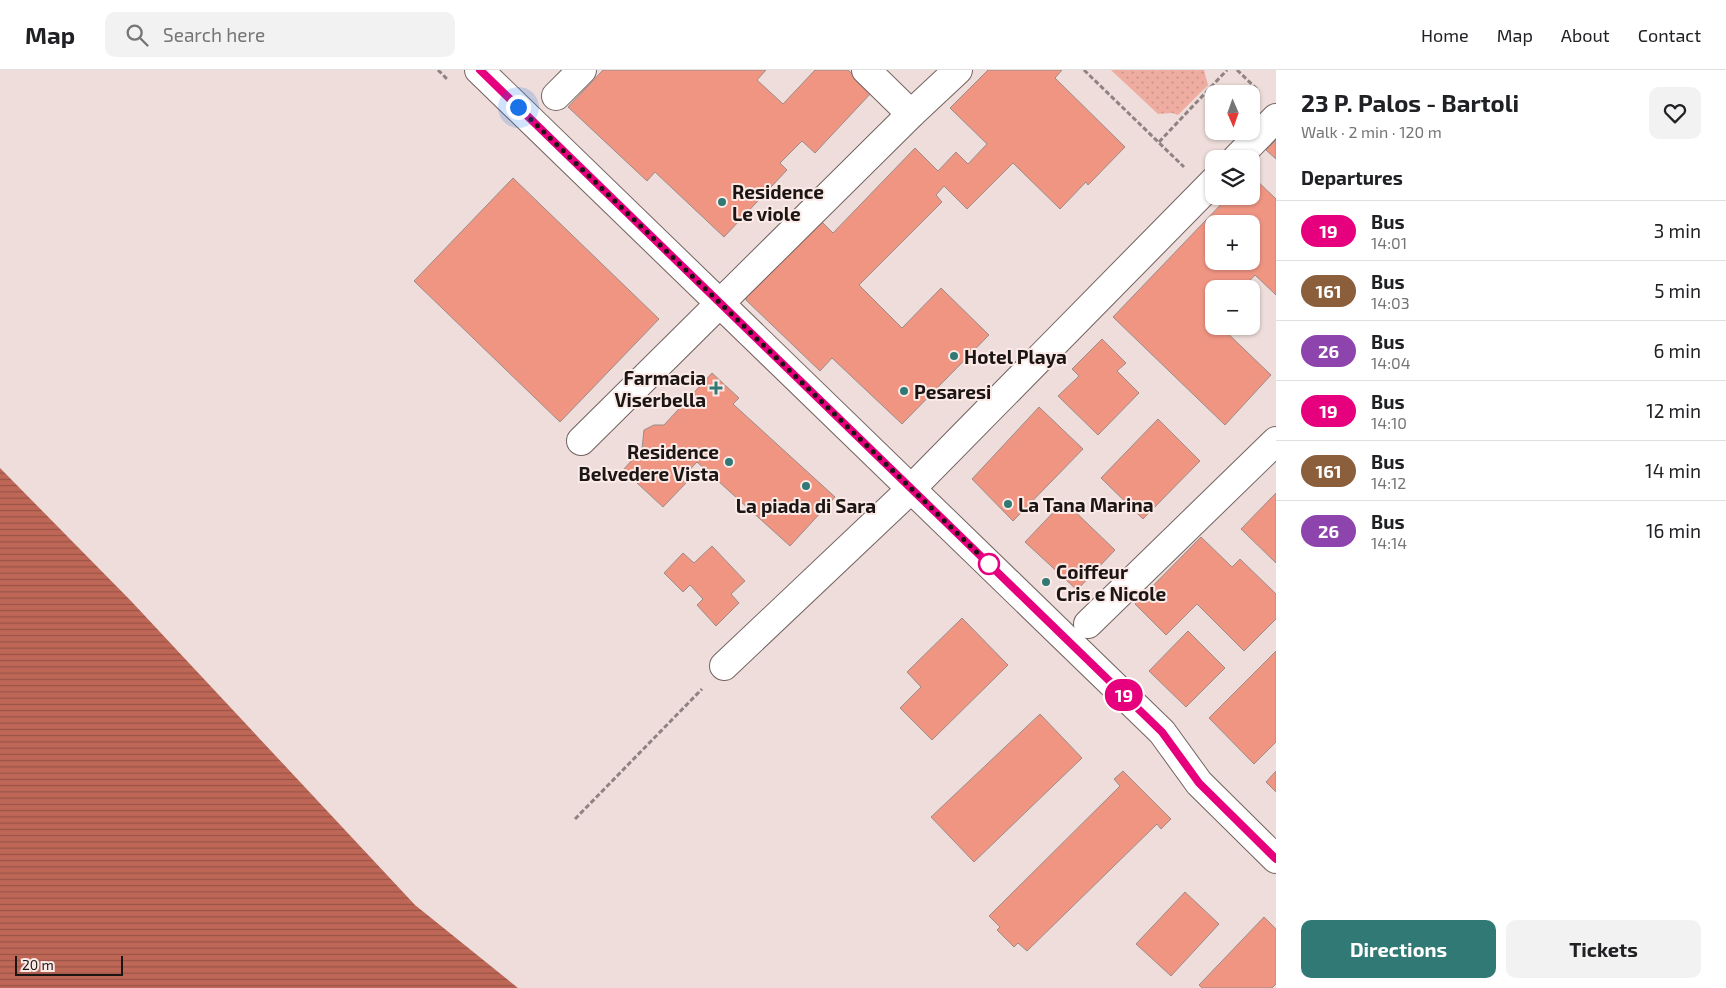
<!DOCTYPE html>
<html lang="en">
<head>
<meta charset="utf-8">
<style>
	:root { --surface:#fff; --page:#f2f2f2; --text:#202124; --muted:#757577; --line:#e0e0e0; --accent:#317974 }
	body { margin:0; font-family:"Exo 2",sans-serif; background:var(--page); color:var(--text); height:100vh; display:flex; flex-direction:column; font-size:19px; white-space:nowrap }
	* { box-sizing:border-box; margin:0 }
	p { font-size:16px; color:var(--muted) }
	.icon { flex:none; width:28px; height:28px; fill:none; stroke:currentColor; stroke-width:2; stroke-linecap:round; stroke-linejoin:round }
	.map { position:relative; flex:1; overflow:hidden }
	.details { display:flex; flex-direction:column; background:var(--surface); width:450px }
	.details>* { flex:none }
	.badge { padding:0 10px; border-radius:16px; font-size:18px; line-height:32px }
	.needle { width:32px; rotate:178deg }
	.tools { position:absolute; left:1205px; top:15px; display:grid; gap:10px }
	.tools a { display:grid; place-items:center; width:55px; height:55px; border-radius:10px; background:var(--surface); box-shadow:0 1px 4px #0004; font-size:25px }
	.scale { position:absolute; left:15px; bottom:12px; width:108px; box-sizing:border-box; padding-left:5px; border:2px solid #1b1514; border-top:0; font-size:14px; line-height:18px; white-space:nowrap; color:#1b1514; -webkit-text-stroke:4px #fceae7; paint-order:stroke }
	.you { position:absolute; width:25px; height:25px; margin:-12px; border:4px solid #fff; border-radius:50%; background:#1a73e8; box-shadow:0 0 0 8px #1a73e833 }
	.map>.badge { position:absolute; translate:-50% -50%; box-shadow:0 0 0 2px #fff }
	h2 { padding:0 25px; font-size:19px; line-height:45px }
	.round { display:grid; place-items:center; flex:none; width:52px; height:52px; border-radius:10px; background:var(--page) }
	.head { display:flex; align-items:center; justify-content:space-between; height:85px; padding:0 25px }
	h1 { font-size:24px; font-weight:700; line-height:38px }
	.button { display:flex; gap:10px; margin-top:auto; padding:10px 25px }
	.button a { flex:1; height:58px; border-radius:10px; background:var(--accent); color:#fff; font-size:20px; font-weight:700; line-height:58px; text-align:center }
	.button a+a { background:var(--page); color:var(--text) }
	ul { padding:0; list-style:none }
	li { display:flex; align-items:center; gap:15px; height:60px; padding:0 25px; border-top:1px solid var(--line) }
	li div { flex:1 }
	li b { display:block; font-size:19px }
	li em { font-style:normal }
	li .badge { min-width:55px; font-weight:700; text-align:center }
	header { display:flex; align-items:center; gap:30px; box-sizing:border-box; height:70px; padding:0 25px; background:var(--surface); border-bottom:1px solid var(--line) }
	header strong { font-size:24px }
	nav { display:flex; gap:28px; margin-inline-start:auto; font-size:18px }
	.search { width:350px; height:45px; background:var(--page); display:flex; align-items:center; gap:12px; box-sizing:border-box; padding:0 18px; border-radius:10px; color:var(--muted); font-size:19px }
	main { display:flex; flex:1; min-height:0 }
	.map>svg:first-child { display:block }
</style>
</head>
<body>
<header>
<strong>Map</strong>
<div class="search"><svg class="icon" aria-label="search" viewBox="0 0 24 24"><circle cx="10" cy="10" r="6"/><path d="M15 15l6 6"/></svg>Search here</div>
<nav><a>Home</a><a>Map</a><a>About</a><a>Contact</a></nav>
</header>
<main>
<div class="map">
<svg width="1276" height="918" viewBox="0 0 1276 918">
	<defs>
		<pattern id="grass-dots" width="8" height="8" patternUnits="userSpaceOnUse" patternTransform="scale(1.25)"><rect width="8" height="8" fill="#eeada0"/><path d="M2 2h.1M6 6h.1" fill="none" stroke="#cc9489" stroke-width="1.8" stroke-linecap="round"/></pattern>
		<pattern id="water-rules" width="6" height="5" patternUnits="userSpaceOnUse" patternTransform="scale(1.25)"><rect width="6" height="5" fill="#be6757"/><path d="M0 2.5h6" fill="none" stroke="#9a5447"/></pattern>
	</defs>
	<rect width="100%" height="100%" fill="#eeddda"/>
	<polygon fill="url(#grass-dots)" points="1111,0 1204,0 1208,15 1178,45 1172,43 1158,44"/>
	<polygon fill="url(#water-rules)" points="0,398 131,531 415,835 518,918 0,918"/>
	<g fill="#f19583" stroke="#9b8c88" fill-rule="evenodd">
		<polygon points="603,0 766,0 757,10 783,34 815,0 848,0 872,22 815,83 802,71 780,93 787,100 724,167 655,102 647,111 568,37"/>
		<polygon points="988,0 1062,0 1055,8 1125,77 1088,115 1086,112 1060,139 1013,93 967,139 944,116 936,125 942,132 859,215 902,258 941,218 989,265 902,354 832,288 820,301 746,230 747,220 818,148 833,163 915,78 938,101 956,82 968,94 987,74 950,38"/>
		<polygon points="1276,70 1276,89 1266,80"/>
		<path d="M1251,105L1276,129V225L1255,205L1242,219H1214V248L1212,249L1214,256H1220L1271,305L1225,355L1113,247L1229,126H1251ZM1214,154H1251V191H1214Z"/>
		<polygon points="513,108 659,249 560,352 414,211"/>
		<polygon points="1102,269 1126,293 1117,301 1139,323 1098,365 1058,326 1079,306 1072,299"/>
		<polygon points="712,303 739,328 733,334 835,427 790,476 697,392 681,409 686,413 663,437 623,400 642,379 644,360 654,355 664,355"/>
		<polygon points="1039,337 1083,379 1013,451 972,409"/>
		<polygon points="1158,349 1200,391 1143,449 1101,408"/>
		<polygon points="1276,423 1276,493 1241,459"/>
		<polygon points="1064,431 1115,480 1077,520 1025,472"/>
		<polygon points="1201,467 1232,497 1240,489 1276,524 1276,549 1244,581 1197,534 1166,565 1135,534"/>
		<polygon points="712,476 745,511 731,524 739,533 716,556 697,535 703,529 690,515 683,522 664,503 683,483 694,493"/>
		<polygon points="962,548 1008,595 932,670 900,638 921,617 907,602"/>
		<polygon points="1188,561 1225,598 1186,637 1149,601"/>
		<polygon points="1276,581 1276,672 1254,694 1209,648"/>
		<polygon points="1040,644 1082,688 974,792 931,747"/>
		<polygon points="1123,701 1171,749 1161,759 1157,754 1027,881 1018,873 1014,877 997,860 1000,857 989,846 1120,716 1114,709"/>
		<polygon points="1276,701 1276,722 1266,712"/>
		<polygon points="1185,822 1219,854 1171,906 1136,874"/>
		<polygon points="1264,847 1276,859 1276,914 1272,918 1202,918 1199,915"/>
	</g>
	<g fill="none" stroke-linecap="round" stroke-linejoin="round">
		<g stroke="#726360" stroke-width="30">
			<g id="street">
				<polyline points="479,0 1162,662 1199,713 1276,789"/>
				<polyline points="866,0 911,44"/>
				<polyline points="556,26 582,0"/>
				<polyline points="1236,89 1276,48"/>
				<polyline points="581,371 911,44 958,0"/>
				<polyline points="1088,554 1276,371"/>
				<polyline points="724,596 911,419 1214,111"/>
			</g>
		</g>
		<g stroke="#8f8381" stroke-width="3" stroke-dasharray="5 2.5" stroke-linecap="butt">
			<polyline points="438,0 447,9"/>
			<polyline points="1084,0 1184,97"/>
			<polyline points="1237,0 1259,21"/>
			<polyline points="1159,72 1227,0"/>
			<polyline points="575,749 702,619"/>
		</g>
		<use href="#street" stroke="#fff" stroke-width="28"/>
	</g>
	<g fill="none" stroke-linecap="round" stroke-linejoin="round">
		<g stroke="#fff" stroke-width="11">
			<polyline id="line" points="480,0 1162,662 1199,713 1276,789"/>
		</g>
		<use href="#line" stroke="#e6007e" stroke-width="8"/>
		<polyline stroke="#1b1514" stroke-width="5" stroke-dasharray="0 9" points="518,37 989,494"/>
	</g>
	<g fill="#317974" stroke="#fceae7" stroke-width="2">
		<circle cx="722" cy="132" r="5"/>
		<circle cx="954" cy="286" r="5"/>
		<path d="M713.5 310.5h5v5h5v5h-5v5h-5v-5h-5v-5h5z"/>
		<circle cx="904" cy="321" r="5"/>
		<circle cx="729" cy="392" r="5"/>
		<circle cx="806" cy="416" r="5"/>
		<circle cx="1008" cy="434" r="5"/>
		<circle cx="1046" cy="512" r="5"/>
	</g>
	<circle fill="#fff" stroke="#e6007e" stroke-width="2.5" cx="989" cy="494" r="10"/>
	<g text-anchor="middle" dominant-baseline="central" stroke-width="4" stroke-linejoin="round" paint-order="stroke">
		<g font-size="19" font-weight="bold" fill="#1b1514" stroke="#fceae7" text-anchor="start">
			<text x="732" y="121">Residence<tspan x="732" dy="22">Le viole</tspan></text>
			<text x="964" y="286">Hotel Playa</text>
			<text x="706" y="307" text-anchor="end">Farmacia<tspan x="706" dy="22">Viserbella</tspan></text>
			<text x="914" y="321">Pesaresi</text>
			<text x="719" y="381" text-anchor="end">Residence<tspan x="719" dy="22">Belvedere Vista</tspan></text>
			<text x="1018" y="434">La Tana Marina</text>
			<text x="806" y="435" text-anchor="middle">La piada di Sara</text>
			<text x="1056" y="501">Coiffeur<tspan x="1056" dy="22">Cris e Nicole</tspan></text>
		</g>
	</g>
</svg>
<div class="tools">
<a><svg class="needle" viewBox="-14 -14 28 28"><path d="M0-13l5 13h-10z" fill="#e53935"/><path d="M0 13l5-13h-10z" fill="#757577"/></svg></a>
<a><svg class="icon" aria-label="layers" viewBox="0 0 24 24"><path d="M12 4l9 5-9 5-9-5zM3 14l9 5 9-5"/></svg></a>
<a>+</a>
<a>−</a>
</div>
<div class="scale">20 m</div>
<div class="you" style="left:518px;top:37px"></div>
<b class="badge" style="left:1124px;top:625px;background:#e6007e;color:#fff">19</b>
</div>
<section class="details">
<div class="head"><div><h1>23 P. Palos - Bartoli</h1><p>Walk · 2 min · 120 m</p></div><a class="round"><svg class="icon" aria-label="heart" viewBox="0 0 24 24"><path d="M12 20l-8-8c-3-5 5-10 8-4 3-6 11-1 8 4z"/></svg></a></div>
<h2>Departures</h2>
<ul>
<li><span class="badge" style="background:#e6007e;color:#fff">19</span><div><b>Bus</b><p>14:01</p></div><em>3 min</em></li>
<li><span class="badge" style="background:#8b5e3c;color:#fff">161</span><div><b>Bus</b><p>14:03</p></div><em>5 min</em></li>
<li><span class="badge" style="background:#8e44ad;color:#fff">26</span><div><b>Bus</b><p>14:04</p></div><em>6 min</em></li>
<li><span class="badge" style="background:#e6007e;color:#fff">19</span><div><b>Bus</b><p>14:10</p></div><em>12 min</em></li>
<li><span class="badge" style="background:#8b5e3c;color:#fff">161</span><div><b>Bus</b><p>14:12</p></div><em>14 min</em></li>
<li><span class="badge" style="background:#8e44ad;color:#fff">26</span><div><b>Bus</b><p>14:14</p></div><em>16 min</em></li>
</ul>
<div class="button"><a>Directions</a><a>Tickets</a></div>
</section>
</main>
</body>
</html>
